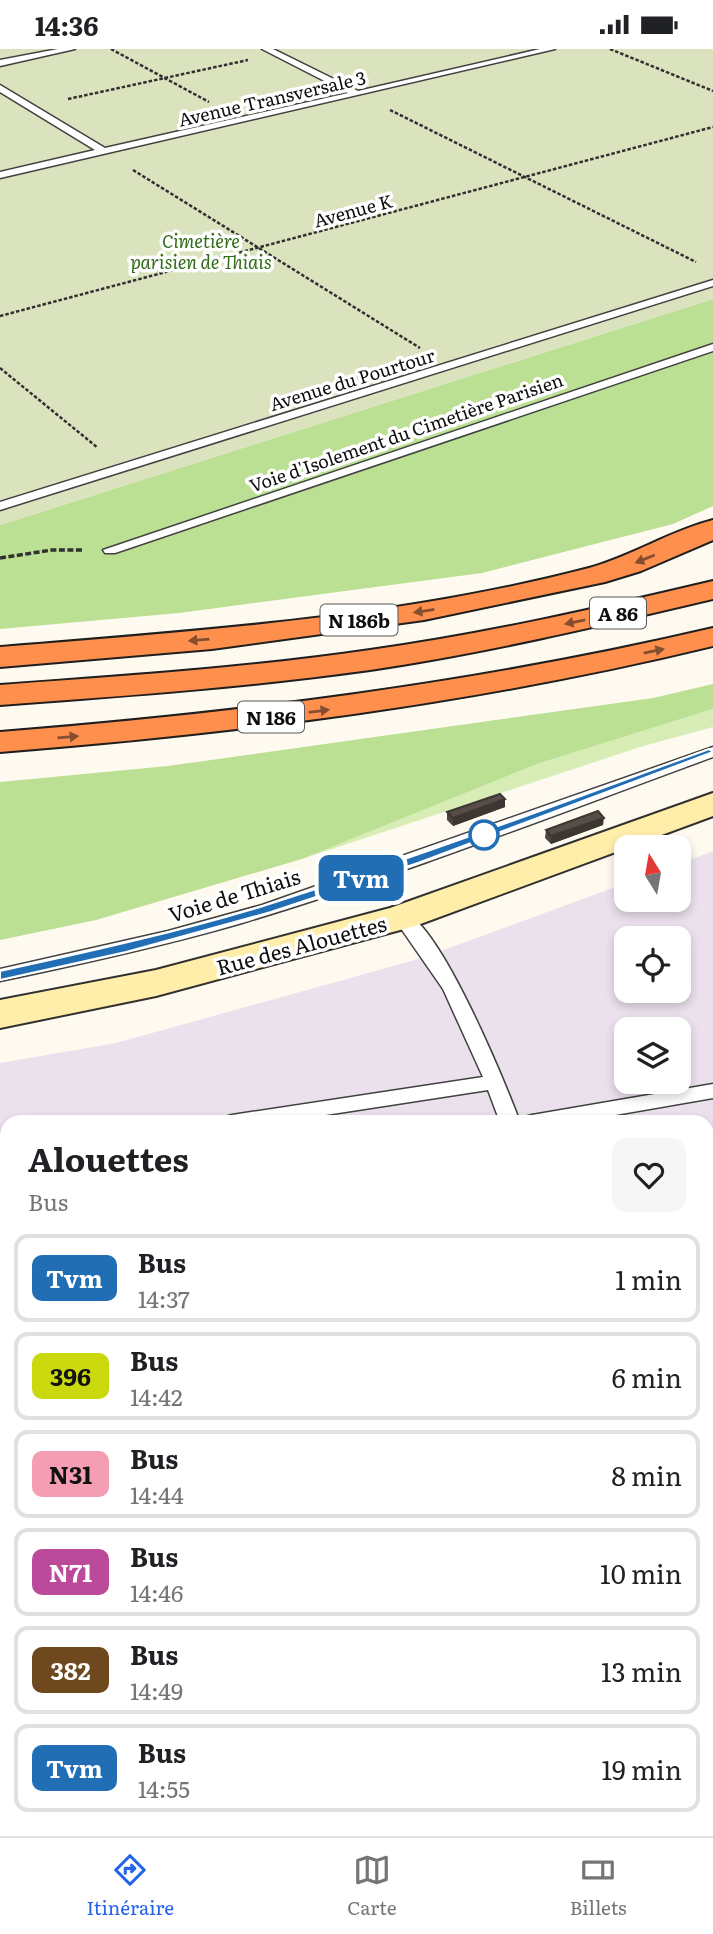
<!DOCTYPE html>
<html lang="fr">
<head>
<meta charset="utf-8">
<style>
	:root { --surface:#fff; --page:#f6f6f6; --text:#202124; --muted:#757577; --line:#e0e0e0; --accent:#2563eb }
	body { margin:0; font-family:Literata,serif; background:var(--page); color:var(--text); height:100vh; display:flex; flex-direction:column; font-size:26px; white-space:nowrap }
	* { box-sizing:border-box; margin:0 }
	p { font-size:23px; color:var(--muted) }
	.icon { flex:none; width:38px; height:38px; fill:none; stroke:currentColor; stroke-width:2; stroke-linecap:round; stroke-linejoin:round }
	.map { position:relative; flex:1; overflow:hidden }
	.sheet { position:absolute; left:0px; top:1066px; width:714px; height:723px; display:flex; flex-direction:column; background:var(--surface); border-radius:21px 21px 0 0; box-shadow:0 4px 10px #0003 }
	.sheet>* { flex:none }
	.badge { padding:0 14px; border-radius:10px; font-size:24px; line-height:46px }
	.needle { width:46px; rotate:349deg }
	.controls { position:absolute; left:614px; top:786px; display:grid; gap:14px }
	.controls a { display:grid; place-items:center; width:77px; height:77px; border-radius:14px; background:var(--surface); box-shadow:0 4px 10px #0003; font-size:35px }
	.map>.badge { position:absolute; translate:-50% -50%; box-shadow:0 0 0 4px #fff }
	.round { display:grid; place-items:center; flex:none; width:74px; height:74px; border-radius:14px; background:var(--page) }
	.summary { display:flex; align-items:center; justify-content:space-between; height:119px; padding:0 28px }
	h1 { font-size:33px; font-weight:700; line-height:52px }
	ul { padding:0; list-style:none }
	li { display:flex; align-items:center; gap:21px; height:88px; margin:0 14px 10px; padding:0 14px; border:4px solid var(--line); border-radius:14px }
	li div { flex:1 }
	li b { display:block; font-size:26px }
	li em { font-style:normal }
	li .badge { min-width:77px; font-weight:700; text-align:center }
	.status { display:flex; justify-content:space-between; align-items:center; height:49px; padding:0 35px; background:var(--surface); direction:ltr }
	.status svg { height:19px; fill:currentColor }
	.dock { display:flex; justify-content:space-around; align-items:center; height:98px; border-top:2px solid var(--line); background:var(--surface); font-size:19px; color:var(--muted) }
	.dock a { display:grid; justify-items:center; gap:4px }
	.dock .active { color:var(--accent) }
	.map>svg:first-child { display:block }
</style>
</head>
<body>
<div class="status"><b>14:36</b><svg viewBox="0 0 49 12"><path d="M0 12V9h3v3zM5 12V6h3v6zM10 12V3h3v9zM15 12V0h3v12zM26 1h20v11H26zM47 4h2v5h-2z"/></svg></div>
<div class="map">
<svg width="713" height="1787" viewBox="0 0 713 1787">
	<rect width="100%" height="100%" fill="#fffaef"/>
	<path fill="#ebe1ed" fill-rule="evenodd" d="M713,802V1787H0V1014L116,994L422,909L626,834V850H679V815ZM626,889H679V942H626ZM626,980H679V1032H626ZM7,1073H707V1782H7Z"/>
	<polygon fill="#d7edb5" points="713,660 713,678 640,698 302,810 537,715"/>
	<g fill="#bbdf93">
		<polygon points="713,250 713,457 673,475 482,524 179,564 0,580 0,476"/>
		<polygon points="713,635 713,660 537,715 302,810 96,871 0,891 0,733 168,717 653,649"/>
	</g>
	<polygon fill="#dae3bd" points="0,0 713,0 713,250 0,476"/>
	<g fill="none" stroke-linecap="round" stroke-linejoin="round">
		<g stroke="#414141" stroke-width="3">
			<g id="lane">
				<polygon points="58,0 75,0 0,17 0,11"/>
				<polygon points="262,0 273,0 358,42 540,0 555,0 0,129 0,123 95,101 0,43 0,36 105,99 348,44"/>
				<polygon points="713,231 713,237 0,461 0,453"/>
				<polygon points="713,295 713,302 115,504 105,504 103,501"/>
				<path d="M713,698V708C557,765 402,826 242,874C163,897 81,915 0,932V920L168,882L262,856Z"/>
				<path d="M402,862C440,873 505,1034 520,1073H500L488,1041L280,1073H222L225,1068L232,1066L483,1028L443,940L393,868Z"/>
				<polygon points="713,1035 713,1049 575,1073 522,1073 525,1068 532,1066"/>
				<polygon points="7,1093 7,1107 0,1108 0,1094"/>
				<polygon points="713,1188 713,1204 707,1205 707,1189"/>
			</g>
		</g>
		<g stroke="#303030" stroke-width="4">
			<polygon id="secondary" points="713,744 713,767 415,877 156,947 0,979 0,951 156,921 390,859"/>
		</g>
		<g stroke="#1f1f1f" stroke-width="4">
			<g id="highway">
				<path d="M713,471V491L641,522L605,533L424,571L212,600L0,618V598C196,582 398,569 589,519C632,507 670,482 713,471Z"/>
				<path d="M713,532V550C599,577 485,604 370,621C247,638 123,647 0,656V636C123,627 247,619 370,601C485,585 599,559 713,532Z"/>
				<path d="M713,579V597C478,654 241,684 0,703V683C241,664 478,634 713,579Z"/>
			</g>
		</g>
		<g stroke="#303030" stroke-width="2.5" stroke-dasharray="3.5 2" stroke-linecap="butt">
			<polyline points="111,0 209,53"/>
			<polyline points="610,0 713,42"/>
			<polyline points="68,50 248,11"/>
			<polyline points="390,61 696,213"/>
			<polyline points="133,121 420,299"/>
			<polyline points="0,267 713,78"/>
			<polyline points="0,319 98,399"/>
		</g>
		<polyline stroke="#303030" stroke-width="3.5" stroke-dasharray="6 2.5" stroke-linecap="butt" points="0,509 52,501 83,501"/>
		<use href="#lane" fill="#fff" fill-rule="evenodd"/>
		<use href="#secondary" fill="#fea" fill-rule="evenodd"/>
		<use href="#highway" fill="#ff8f4d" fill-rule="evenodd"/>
	</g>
	<g fill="#4b433f">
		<polygon points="505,750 505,758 453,777 447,771 447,763"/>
		<polygon points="603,776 551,795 545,789 546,781"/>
	</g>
	<g fill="#3d3733">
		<polygon points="505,750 505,758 453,777 453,769"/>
		<polygon points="604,769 603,776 551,795 551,787"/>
		<polygon points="7,1491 7,1511 0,1513 0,1493"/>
	</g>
	<g fill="#574e49" stroke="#3d3733" stroke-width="2">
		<polygon points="500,745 505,750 453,769 447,763"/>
		<polygon points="598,762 604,769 551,787 546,781"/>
		<polygon points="7,1159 7,1491 0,1493 0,1160"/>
		<polygon points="707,1479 713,1494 713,1787 0,1787 0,1600 7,1599 7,1782 707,1782"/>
	</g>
	<defs><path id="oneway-solid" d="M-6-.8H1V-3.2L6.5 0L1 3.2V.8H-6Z" transform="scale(1.75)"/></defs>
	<g fill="#864e2e">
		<use href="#oneway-solid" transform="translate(645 510) rotate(158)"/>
		<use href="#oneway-solid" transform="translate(424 562) rotate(171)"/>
		<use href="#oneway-solid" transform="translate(575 573) rotate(168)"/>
		<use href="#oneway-solid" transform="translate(199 591) rotate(175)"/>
		<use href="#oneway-solid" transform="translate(654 602) rotate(-12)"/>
		<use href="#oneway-solid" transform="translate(319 662) rotate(-7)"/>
		<use href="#oneway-solid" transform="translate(68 688) rotate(-5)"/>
	</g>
	<path fill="#216eb4" stroke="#fff" stroke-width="2" d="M709,700L713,703L418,814L271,863L126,903L0,931V922C88,903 177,883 263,857C413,810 561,754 709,700Z"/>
	<circle fill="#fff" stroke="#216eb4" stroke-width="3.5" cx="484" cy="786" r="14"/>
	<g text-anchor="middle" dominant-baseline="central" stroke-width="7" stroke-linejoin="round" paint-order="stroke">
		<g font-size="18" fill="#0e0e0e" stroke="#fff">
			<text transform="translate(272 49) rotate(-13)">Avenue Transversale 3</text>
			<text transform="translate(353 161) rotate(-15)">Avenue K</text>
			<text transform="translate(352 330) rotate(-17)">Avenue du Pourtour</text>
			<text transform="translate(406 383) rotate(-19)">Voie d'Isolement du Cimetière Parisien</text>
		</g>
		<g font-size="18" font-style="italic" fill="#316b19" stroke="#fff">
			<text x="201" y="191">Cimetière<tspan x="201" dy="21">parisien de Thiais</tspan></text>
		</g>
		<g fill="#fff" stroke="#565656" stroke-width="2">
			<rect x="590" y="548.5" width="56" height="31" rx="5"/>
			<rect x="320.5" y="555.5" width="77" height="31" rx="5"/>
			<rect x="238" y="652.5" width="66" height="31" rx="5"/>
		</g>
		<g font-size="19" font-weight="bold" fill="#0e0e0e">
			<text x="618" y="564">A 86</text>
			<text x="359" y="571">N 186b</text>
			<text x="271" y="668">N 186</text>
		</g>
		<g font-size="21" fill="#0e0e0e" stroke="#fff">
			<text transform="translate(234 845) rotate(-17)">Voie de Thiais</text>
			<text transform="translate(301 895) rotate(-15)">Rue des Alouettes</text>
		</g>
	</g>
</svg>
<div class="controls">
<a><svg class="needle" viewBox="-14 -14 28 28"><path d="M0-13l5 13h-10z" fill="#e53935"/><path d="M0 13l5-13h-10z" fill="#757577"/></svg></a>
<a><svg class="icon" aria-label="locate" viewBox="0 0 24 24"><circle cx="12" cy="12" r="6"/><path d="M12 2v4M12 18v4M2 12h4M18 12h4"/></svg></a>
<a><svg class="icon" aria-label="layers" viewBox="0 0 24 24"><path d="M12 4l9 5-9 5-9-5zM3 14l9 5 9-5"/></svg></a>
</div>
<b class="badge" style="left:361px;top:829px;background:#216eb4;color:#fff">Tvm</b>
<section class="sheet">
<div class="summary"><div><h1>Alouettes</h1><p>Bus</p></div><a class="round"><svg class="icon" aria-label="heart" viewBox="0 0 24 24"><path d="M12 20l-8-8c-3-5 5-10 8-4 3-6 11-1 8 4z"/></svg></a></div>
<ul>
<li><span class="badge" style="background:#216eb4;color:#fff">Tvm</span><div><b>Bus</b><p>14:37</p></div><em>1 min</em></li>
<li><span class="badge" style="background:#ccd80e;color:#111">396</span><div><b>Bus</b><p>14:42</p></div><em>6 min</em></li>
<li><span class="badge" style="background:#f59eb3;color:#111">N31</span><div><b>Bus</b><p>14:44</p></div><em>8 min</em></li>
<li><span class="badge" style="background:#bb4a9b;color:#fff">N71</span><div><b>Bus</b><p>14:46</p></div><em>10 min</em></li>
<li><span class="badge" style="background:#6e491e;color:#fff">382</span><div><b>Bus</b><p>14:49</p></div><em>13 min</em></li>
<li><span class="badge" style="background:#216eb4;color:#fff">Tvm</span><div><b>Bus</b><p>14:55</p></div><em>19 min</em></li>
</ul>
</section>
</div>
<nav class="dock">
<a class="active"><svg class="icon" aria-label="directions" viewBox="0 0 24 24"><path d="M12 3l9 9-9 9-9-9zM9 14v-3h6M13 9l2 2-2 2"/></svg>Itinéraire</a>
<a><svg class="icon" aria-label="map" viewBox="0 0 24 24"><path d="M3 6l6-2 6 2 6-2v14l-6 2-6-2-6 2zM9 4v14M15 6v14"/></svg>Carte</a>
<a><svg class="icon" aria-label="tickets" viewBox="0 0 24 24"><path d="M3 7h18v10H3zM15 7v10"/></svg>Billets</a>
</nav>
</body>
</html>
